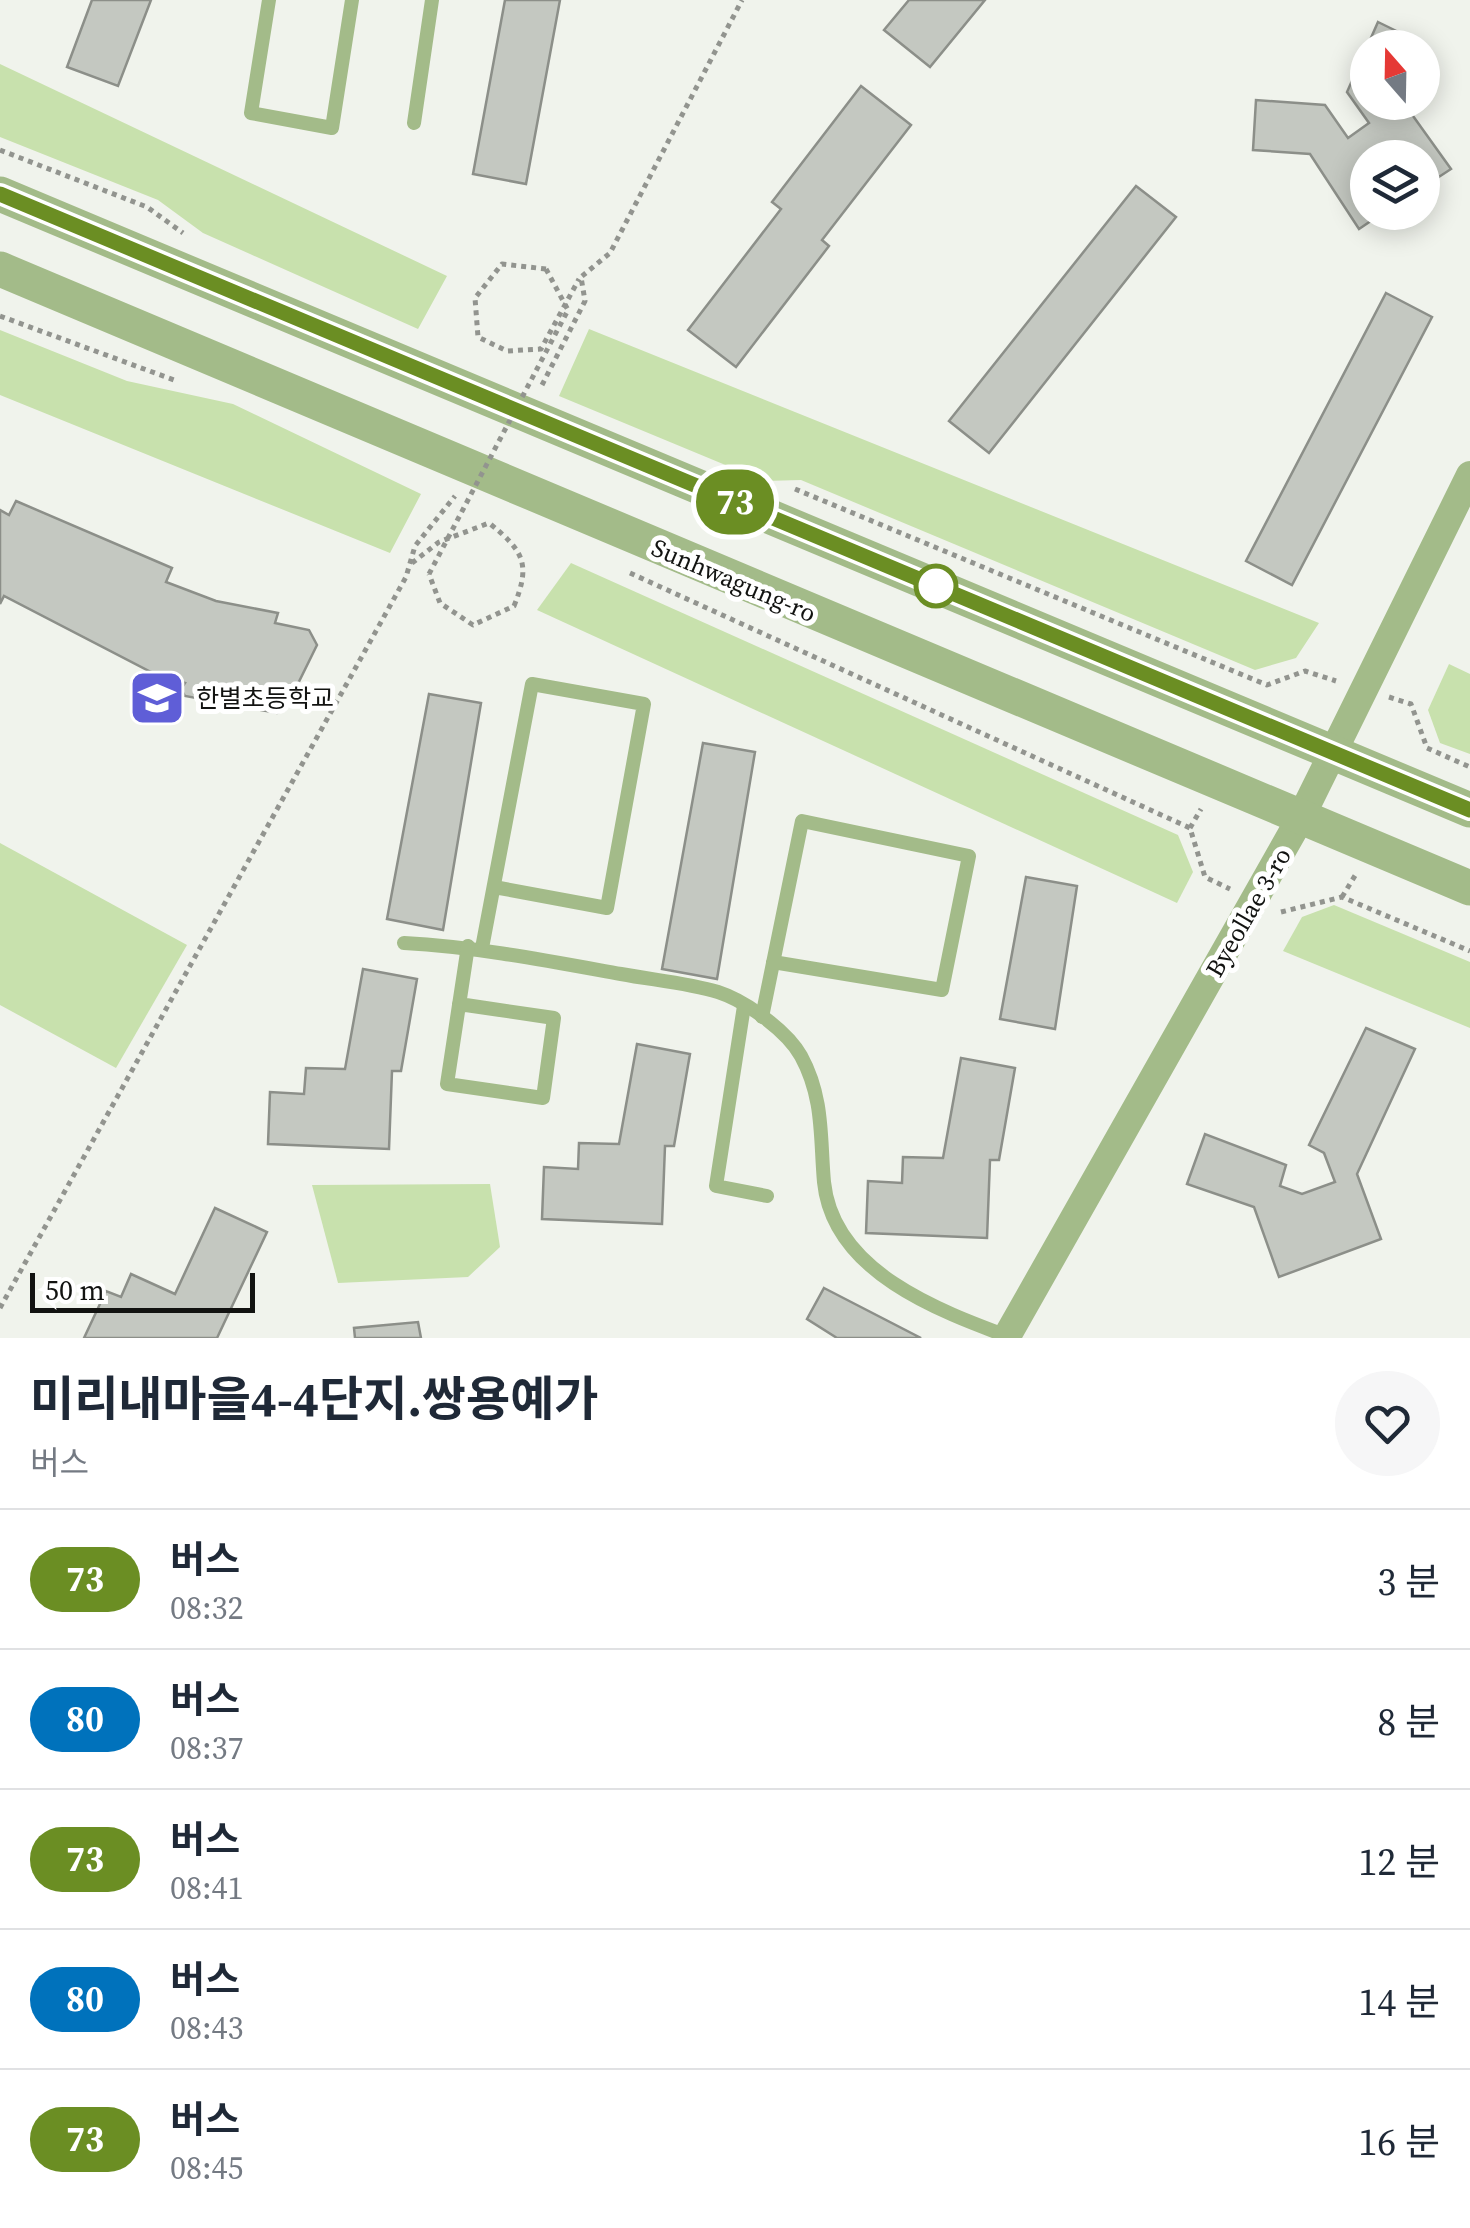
<!DOCTYPE html>
<html lang="ko">
<head>
<meta charset="utf-8">
<style>
	:root { --surface:#fff; --page:#f6f6f7; --text:#1f2937; --muted:#747a83; --line:#e0e1e3 }
	body { margin:0; font-family:"Source Serif 4","Noto Sans KR",serif; background:var(--page); color:var(--text); height:100vh; display:flex; flex-direction:column; font-size:38px; white-space:nowrap }
	* { box-sizing:border-box; margin:0 }
	p { font-size:32px; color:var(--muted) }
	.icon { flex:none; width:55px; height:55px; fill:none; stroke:currentColor; stroke-width:2; stroke-linecap:round; stroke-linejoin:round }
	.map { position:relative; height:1338px; overflow:hidden }
	.drawer { display:flex; flex-direction:column; background:var(--surface); flex:1 }
	.drawer>* { flex:none }
	.badge { padding:0 20px; border-radius:32px; font-size:35px; line-height:65px }
	.needle { width:65px; rotate:340deg }
	.controls { position:absolute; left:1350px; top:30px; display:grid; gap:20px }
	.controls a { display:grid; place-items:center; width:90px; height:90px; border-radius:50%; background:var(--surface); box-shadow:0 5px 25px #0003; font-size:50px }
	.scale { position:absolute; left:30px; bottom:25px; width:225px; box-sizing:border-box; padding-left:10px; border:5px solid #121311; border-top:0; font-size:28px; line-height:35px; white-space:nowrap; color:#121311; -webkit-text-stroke:8px #fff; paint-order:stroke }
	.map>.badge { position:absolute; translate:-50% -50%; box-shadow:0 0 0 5px #fff }
	.round { display:grid; place-items:center; flex:none; width:105px; height:105px; border-radius:52px; background:var(--page) }
	.headline { display:flex; align-items:center; justify-content:space-between; height:170px; padding:0 30px }
	h1 { font-size:48px; font-weight:700; line-height:75px }
	ul { padding:0; list-style:none }
	li { display:flex; align-items:center; gap:30px; height:140px; padding:0 30px; border-top:2px solid var(--line) }
	li div { flex:1 }
	li b { display:block; font-size:38px }
	li em { font-style:normal }
	li .badge { min-width:110px; font-weight:700; text-align:center }
	.map>svg:first-child { display:block }
</style>
</head>
<body>
<div class="map">
<svg width="1470" height="1338" viewBox="0 0 1470 1338">
	<rect width="100%" height="100%" fill="#f0f3ec"/>
	<g fill="#c8e1ad">
		<polygon points="0,64 447,276 418,329 203,233 158,200 0,137"/>
		<polygon points="589,329 1319,623 1296,658 1255,670 801,480 764,481 559,396"/>
		<polygon points="0,330 127,381 233,404 421,494 390,553 0,395"/>
		<polygon points="571,563 1178,835 1193,872 1177,903 537,610"/>
		<polygon points="1449,664 1470,674 1470,754 1440,743 1428,710"/>
		<polygon points="0,843 187,945 116,1068 0,1005"/>
		<polygon points="1334,905 1470,962 1470,1028 1283,951 1302,917"/>
		<polygon points="490,1184 500,1247 468,1277 338,1283 312,1185"/>
	</g>
	<g fill="#c4c8c1" stroke="#8c8f89" stroke-width="2.5">
		<polygon points="92,0 151,0 118,86 67,67"/>
		<polygon points="505,0 560,0 526,184 473,174"/>
		<polygon points="909,0 985,0 930,67 884,30"/>
		<polygon points="1378,22 1423,44 1368,48 1368,102 1403,102 1451,169 1422,188 1422,158 1368,158 1368,212 1384,212 1359,229 1310,154 1253,150 1256,100 1325,105 1348,138 1369,123 1347,92"/>
		<polygon points="861,86 911,125 822,240 829,246 736,367 688,330 781,209 772,202"/>
		<polygon points="1136,186 1176,217 989,453 949,421"/>
		<polygon points="1386,293 1432,317 1292,585 1246,561"/>
		<polygon points="16,501 172,568 166,582 216,601 278,613 275,623 309,630 317,645 285,710 277,713 185,696 181,689 185,683 151,672 4,596 0,604 0,510 9,515"/>
		<polygon points="429,694 481,703 443,930 387,919"/>
		<polygon points="703,743 755,752 717,979 662,969"/>
		<polygon points="1026,877 1077,886 1055,1029 1000,1019"/>
		<polygon points="363,969 417,979 401,1071 392,1071 389,1149 268,1144 270,1092 304,1094 306,1068 345,1069"/>
		<polygon points="1366,1028 1415,1049 1357,1174 1381,1239 1279,1277 1254,1207 1187,1184 1205,1134 1286,1165 1280,1186 1302,1194 1335,1182 1324,1153 1309,1145"/>
		<polygon points="637,1044 690,1054 674,1146 665,1146 662,1224 542,1219 544,1167 578,1169 579,1143 619,1144"/>
		<polygon points="961,1058 1015,1068 999,1160 990,1160 987,1238 866,1233 868,1181 902,1183 903,1157 943,1158"/>
		<polygon points="215,1208 267,1232 217,1338 84,1338 106,1291 121,1297 131,1274 175,1294"/>
		<polygon points="824,1288 921,1338 837,1338 807,1319"/>
		<polygon points="418,1322 421,1338 355,1338 354,1328"/>
	</g>
	<g fill="none" stroke-linecap="round" stroke-linejoin="round">
		<g stroke="#92948f" stroke-width="5" stroke-dasharray="5 5" stroke-linecap="butt">
			<polyline points="0,150 147,207 183,233"/>
			<polyline points="546,269 502,264 475,298 478,337 507,351 541,349 579,279"/>
			<polyline points="0,316 174,380"/>
			<polyline points="542,385 585,301 581,277 610,253 742,0"/>
			<polyline points="795,489 1267,685 1305,671 1336,681"/>
			<path d="M412,563L439,542L489,523C524,551 531,564 514,606L473,625L440,603L429,574"/>
			<polyline points="630,573 1190,828 1205,877 1230,889"/>
			<polyline points="1389,697 1411,704 1427,748 1470,767"/>
			<polyline points="1190,828 1201,809"/>
			<polyline points="1342,897 1356,874"/>
			<polyline points="1281,912 1342,897 1470,951"/>
			<polyline points="0,1308 406,577 415,546 455,496"/>
		</g>
		<g stroke="#a3bb89" stroke-width="14">
			<polyline points="269,0 251,113 332,128 352,0"/>
			<polyline points="414,123 432,0"/>
			<path d="M404,943C478,947 549,961 621,974C653,980 688,983 718,992C746,1001 787,1031 801,1056C824,1098 820,1138 824,1182C833,1272 939,1311 1012,1338"/>
			<polyline points="482,948 532,684 644,704 607,908 494,887"/>
			<polyline points="459,1004 554,1018 543,1098 447,1084 468,946"/>
			<polyline points="744,1006 716,1186 767,1196"/>
			<polyline points="762,1017 802,821 969,856 942,990 773,962"/>
		</g>
		<polyline stroke="#a3bb89" stroke-width="28" points="1006,1338 1300,819 1470,475"/>
		<g stroke="#a3bb89" stroke-width="35">
			<polyline points="0,194 1470,810"/>
			<polyline points="0,269 1470,888"/>
		</g>
		<polyline stroke="#92948f" stroke-width="5" stroke-dasharray="5 5" stroke-linecap="butt" points="429,574 568,310 546,269"/>
	</g>
	<g fill="none" stroke-linecap="round" stroke-linejoin="round">
		<g stroke="#fff" stroke-width="22">
			<polyline id="line" points="0,194 1470,810"/>
		</g>
		<use href="#line" stroke="#6b8e23" stroke-width="15"/>
	</g>
	<defs>
		<g id="school-square" transform="scale(2.875)"><rect x="-9" y="-9" width="18" height="18" rx="4" fill="#5f5ed7" stroke="#fff"/><path d="M0-5L7-2L0 1L-7-2ZM-4 1L0 2.5L4 1V4Q0 6-4 4Z" fill="#fff"/></g>
	</defs>
	<g fill-rule="evenodd">
		<use href="#school-square" x="157" y="698"/>
	</g>
	<circle fill="#fff" stroke="#6b8e23" stroke-width="5" cx="936" cy="586" r="20"/>
	<g text-anchor="middle" dominant-baseline="central" stroke-width="10" stroke-linejoin="round" paint-order="stroke">
		<g font-size="25" fill="#121311" stroke="#fff">
			<text transform="translate(734 580) rotate(23)">Sunhwagung-ro</text>
			<text transform="translate(1248 912) rotate(-60)">Byeollae 3-ro</text>
		</g>
		<g font-size="25" fill="#121311" stroke="#fff" text-anchor="start">
			<text x="196" y="698">한별초등학교</text>
		</g>
	</g>
</svg>
<div class="controls">
<a><svg class="needle" viewBox="-14 -14 28 28"><path d="M0-13l5 13h-10z" fill="#e53935"/><path d="M0 13l5-13h-10z" fill="#747a83"/></svg></a>
<a><svg class="icon" aria-label="layers" viewBox="0 0 24 24"><path d="M12 4l9 5-9 5-9-5zM3 14l9 5 9-5"/></svg></a>
</div>
<div class="scale">50 m</div>
<b class="badge" style="left:735px;top:502px;background:#6b8e23;color:#fff">73</b>
</div>
<section class="drawer">
<div class="headline"><div><h1>미리내마을4-4단지.쌍용예가</h1><p>버스</p></div><a class="round"><svg class="icon" aria-label="heart" viewBox="0 0 24 24"><path d="M12 20l-8-8c-3-5 5-10 8-4 3-6 11-1 8 4z"/></svg></a></div>
<ul>
<li><span class="badge" style="background:#6b8e23;color:#fff">73</span><div><b>버스</b><p>08:32</p></div><em>3 분</em></li>
<li><span class="badge" style="background:#0072bc;color:#fff">80</span><div><b>버스</b><p>08:37</p></div><em>8 분</em></li>
<li><span class="badge" style="background:#6b8e23;color:#fff">73</span><div><b>버스</b><p>08:41</p></div><em>12 분</em></li>
<li><span class="badge" style="background:#0072bc;color:#fff">80</span><div><b>버스</b><p>08:43</p></div><em>14 분</em></li>
<li><span class="badge" style="background:#6b8e23;color:#fff">73</span><div><b>버스</b><p>08:45</p></div><em>16 분</em></li>
</ul>
</section>
</body>
</html>
